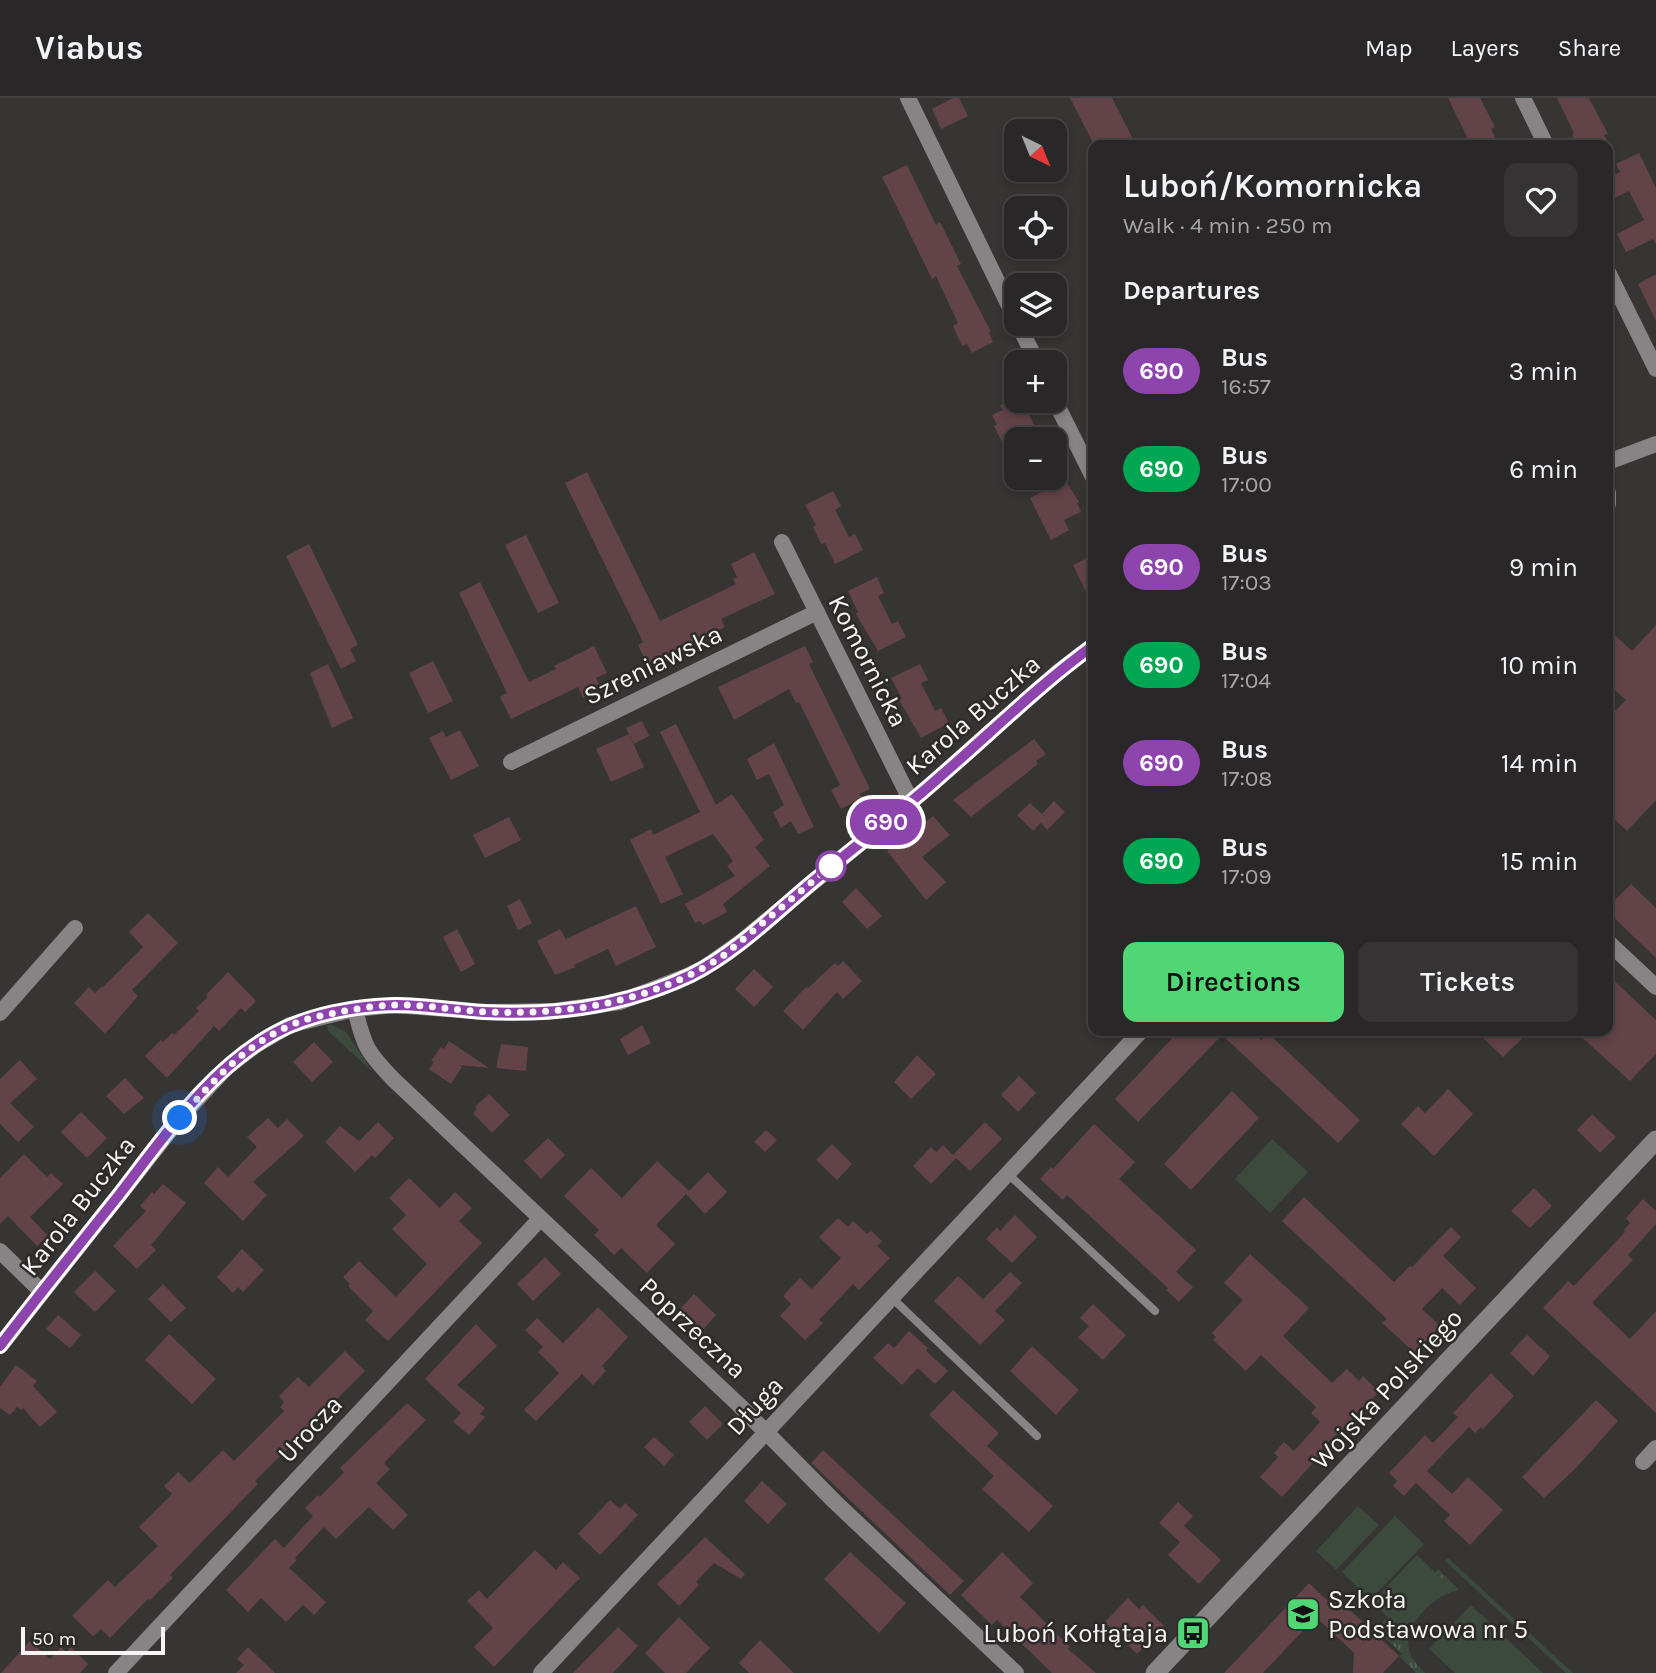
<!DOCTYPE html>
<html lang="en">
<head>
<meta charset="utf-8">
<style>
	:root { --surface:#292727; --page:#353333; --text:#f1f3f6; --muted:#a5a5a7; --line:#454444; --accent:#50d674 }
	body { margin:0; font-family:Karla,sans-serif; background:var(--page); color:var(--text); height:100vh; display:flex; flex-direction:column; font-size:26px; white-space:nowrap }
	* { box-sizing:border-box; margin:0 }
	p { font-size:23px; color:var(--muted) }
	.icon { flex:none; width:38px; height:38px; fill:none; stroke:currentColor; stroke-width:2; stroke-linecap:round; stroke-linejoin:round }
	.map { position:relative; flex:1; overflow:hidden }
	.panel { position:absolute; left:1088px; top:42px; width:525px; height:896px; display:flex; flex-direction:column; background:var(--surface); border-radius:14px; box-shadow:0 4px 10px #0003,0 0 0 2px var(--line) }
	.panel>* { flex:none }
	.badge { padding:0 14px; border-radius:23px; font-size:24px; line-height:46px }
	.needle { width:46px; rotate:137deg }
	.controls { position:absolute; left:1004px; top:21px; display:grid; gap:14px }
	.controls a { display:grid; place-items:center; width:63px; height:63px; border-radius:14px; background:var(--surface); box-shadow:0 4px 10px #0003,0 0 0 2px var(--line); font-size:35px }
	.scale { position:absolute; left:21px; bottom:18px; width:144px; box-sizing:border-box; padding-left:7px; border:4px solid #f6f4f4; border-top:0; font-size:19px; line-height:24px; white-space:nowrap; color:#f6f4f4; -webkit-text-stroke:5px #2d2a2a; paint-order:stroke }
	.you { position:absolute; width:35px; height:35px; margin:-18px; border:5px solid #fff; border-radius:50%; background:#1a73e8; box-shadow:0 0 0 10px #1a73e833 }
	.map>.badge { position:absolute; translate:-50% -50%; box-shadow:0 0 0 4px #fff }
	h2 { padding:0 35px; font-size:26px; line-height:63px }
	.round { display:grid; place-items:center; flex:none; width:74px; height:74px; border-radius:14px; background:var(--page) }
	.headline { display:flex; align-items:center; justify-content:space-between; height:119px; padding:0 35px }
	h1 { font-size:33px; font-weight:600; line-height:52px }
	.action { display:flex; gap:14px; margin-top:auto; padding:14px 35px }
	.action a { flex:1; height:80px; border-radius:14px; background:var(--accent); color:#111; font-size:28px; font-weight:600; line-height:80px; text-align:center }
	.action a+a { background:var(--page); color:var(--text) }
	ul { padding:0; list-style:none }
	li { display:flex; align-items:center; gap:21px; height:98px; padding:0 35px }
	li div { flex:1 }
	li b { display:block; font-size:26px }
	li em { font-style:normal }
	li .badge { min-width:77px; font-weight:700; text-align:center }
	header { display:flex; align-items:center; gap:42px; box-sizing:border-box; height:98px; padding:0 35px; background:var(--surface); border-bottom:2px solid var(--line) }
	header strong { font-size:33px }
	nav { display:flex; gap:38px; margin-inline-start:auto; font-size:24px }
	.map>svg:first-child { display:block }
</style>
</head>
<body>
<header>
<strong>Viabus</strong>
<nav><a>Map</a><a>Layers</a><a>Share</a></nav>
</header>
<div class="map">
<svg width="1656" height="1575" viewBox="0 0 1656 1575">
	<defs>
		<pattern id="grass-tufts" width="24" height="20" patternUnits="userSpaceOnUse" patternTransform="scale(1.75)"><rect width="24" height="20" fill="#3b4a3d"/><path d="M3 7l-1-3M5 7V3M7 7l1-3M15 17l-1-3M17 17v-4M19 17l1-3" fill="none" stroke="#58655a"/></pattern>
	</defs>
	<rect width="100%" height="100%" fill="#373434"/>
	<g fill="url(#grass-tufts)">
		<polygon points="330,926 346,934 372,973 328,933 327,928"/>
		<polygon points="1448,1460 1573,1575 1566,1575 1445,1463"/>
		<path d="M1438,1471L1459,1492C1436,1496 1403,1525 1409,1552C1411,1561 1419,1569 1425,1575H1416L1399,1558L1402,1556L1376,1531L1388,1519L1400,1530L1445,1484L1435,1474Z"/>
	</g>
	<g fill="#3b4a3d">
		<polygon points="1272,1041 1308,1074 1270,1115 1235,1081"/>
		<polygon points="1358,1408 1379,1427 1336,1472 1316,1453"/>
		<polygon points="1395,1418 1424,1446 1370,1502 1342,1474"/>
		<polygon points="1417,1457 1445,1484 1400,1531 1372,1504"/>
		<polygon points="1471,1507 1543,1575 1455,1575 1429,1551"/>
	</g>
	<g fill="#624348">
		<polygon points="953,0 959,0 968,18 941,31 932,11"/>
		<polygon points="1070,0 1112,0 1136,47 1094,47"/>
		<polygon points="1448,0 1480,0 1495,29 1491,31 1495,39 1479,47 1471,47"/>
		<polygon points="1557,0 1589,0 1608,36 1604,37 1609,47 1577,47 1572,37 1574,35"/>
		<polygon points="1639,55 1656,90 1656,146 1653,141 1626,154 1617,136 1644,122 1629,93 1608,103 1608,80 1620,74 1616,66"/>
		<polygon points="907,67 936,127 940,124 961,166 957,168 991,234 989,235 993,244 972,255 967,246 962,248 953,228 958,225 936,178 932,181 882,79"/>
		<polygon points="1656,176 1656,223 1638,186"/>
		<polygon points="1017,299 1017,303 1022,303 1041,341 1017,341 1017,373 994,328 997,327 992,317 1003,312 1000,307"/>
		<polygon points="587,374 660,523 736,486 733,481 737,479 731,466 754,454 775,496 721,521 725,529 648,568 638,547 643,544 565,385"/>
		<polygon points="1065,382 1079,404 1077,405 1081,414 1064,422 1069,432 1051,442 1030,400"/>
		<polygon points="833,393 841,408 835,412 842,425 849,439 855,436 863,452 835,466 825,445 821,446 813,429 816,427 805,407"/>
		<polygon points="526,437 559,505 538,515 505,447"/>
		<polygon points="309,446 358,547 350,551 356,563 341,571 286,458"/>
		<polygon points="1094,457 1094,510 1073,467"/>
		<polygon points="877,479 884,495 878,498 892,526 898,523 906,539 878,553 856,516 858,514 848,493"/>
		<polygon points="480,484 529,584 556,571 554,568 594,548 607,575 596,580 601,591 583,600 578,589 511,621 500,599 507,595 459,495"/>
		<polygon points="1656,527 1656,702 1627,733 1608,715 1608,620 1626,602 1608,586 1608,531 1632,553"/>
		<polygon points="805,548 813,564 809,566 870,691 860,696 862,700 841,711 831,692 840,687 799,604 796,605 789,591 734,622 718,589"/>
		<polygon points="433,563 453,603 428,615 409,575"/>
		<polygon points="328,566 353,620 332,630 310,575"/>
		<polygon points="920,566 928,582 921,585 935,613 941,610 949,625 921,640 899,602 902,601 891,580"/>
		<polygon points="642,623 649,638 634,646 626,630"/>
		<polygon points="676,626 716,707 732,696 764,742 755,749 770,768 723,806 727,814 703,827 700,823 695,825 685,806 735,778 727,768 733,763 713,736 665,759 683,796 661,806 630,742 651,731 653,737 700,714 660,634"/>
		<polygon points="460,632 479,668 451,682 429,640 443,633 446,639"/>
		<polygon points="629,636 644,669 611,684 596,651"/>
		<polygon points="1034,641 1046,656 1036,663 1038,666 971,719 953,702"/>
		<polygon points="774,645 814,729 798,736 791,723 781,730 773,714 784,707 769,676 757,682 747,661"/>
		<polygon points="1054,703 1065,714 1047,732 1041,725 1033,733 1017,717 1030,705 1042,716"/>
		<polygon points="933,718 950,737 922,759 946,784 926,802 887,753"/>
		<polygon points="509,719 521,742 485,760 473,737"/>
		<polygon points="1631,786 1656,810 1656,860 1608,814 1608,809"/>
		<polygon points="856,790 882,818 867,831 842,804"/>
		<polygon points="520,801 532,825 518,832 507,808"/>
		<polygon points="636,808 656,849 616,868 608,851 574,867 576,869 555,877 537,843 560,831 566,841"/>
		<polygon points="148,815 178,845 132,892 138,898 105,936 74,905 89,889 95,895 102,888 103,889 143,849 129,834"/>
		<polygon points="457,831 475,866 461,874 443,839"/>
		<polygon points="843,863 862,883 843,901 837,894 803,932 783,913 807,888 808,890 835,865 838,868"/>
		<polygon points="754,871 773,889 754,909 735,891"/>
		<polygon points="228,874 256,903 245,914 241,910 219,933 214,928 167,980 145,958 161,942 163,944 172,935 174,937 199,913 196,910 208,899 206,897"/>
		<polygon points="1608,877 1656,922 1656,956 1630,983 1575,933 1608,933"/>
		<polygon points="642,927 651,945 628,957 620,941"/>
		<polygon points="1179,933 1250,933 1261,942 1268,935 1360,1022 1338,1045 1222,937 1138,1024 1115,1001"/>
		<polygon points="1476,933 1530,933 1503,959"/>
		<polygon points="449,943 489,970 459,967 462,969 451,986 429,971 434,964 431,963 441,949 444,951"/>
		<polygon points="314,944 333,964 312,984 293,964"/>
		<polygon points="501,946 528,949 526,973 496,970"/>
		<polygon points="917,957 936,976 911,1001 894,984"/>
		<polygon points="20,962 37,981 10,1005 34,1029 18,1044 0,1026 0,981"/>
		<polygon points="1019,978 1036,995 1018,1014 1001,997"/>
		<polygon points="125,980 144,1000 124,1016 106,998"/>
		<polygon points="1448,991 1473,1016 1434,1058 1401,1026 1418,1008 1425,1015"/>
		<polygon points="1232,993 1259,1020 1191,1092 1164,1066"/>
		<polygon points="489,996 510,1017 492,1035 473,1015 477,1011 475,1009"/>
		<polygon points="81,1014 107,1040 87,1060 61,1034"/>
		<polygon points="1592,1016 1616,1039 1600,1055 1577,1032"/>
		<polygon points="268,1020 278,1030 287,1021 304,1038 253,1084 267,1097 243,1123 204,1085 218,1069 228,1079 257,1049 247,1039"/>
		<polygon points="378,1024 394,1040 375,1060 372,1057 355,1074 325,1044 340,1028 359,1043"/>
		<polygon points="985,1024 1002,1041 970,1073 956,1060 931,1086 913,1068 931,1049 936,1054 943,1047 953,1057"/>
		<polygon points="1094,1026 1135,1064 1119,1081 1196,1152 1176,1174 1193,1189 1179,1204 1166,1192 1168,1190 1067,1097 1063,1102 1040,1081 1051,1069 1053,1071"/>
		<polygon points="766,1032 777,1042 765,1054 754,1044"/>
		<polygon points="548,1040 565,1057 541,1081 524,1063"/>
		<polygon points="832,1046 852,1066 837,1082 816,1062"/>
		<polygon points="24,1056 47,1079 51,1075 63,1086 30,1119 48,1138 37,1148 8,1118 0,1126 0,1080"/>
		<polygon points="657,1063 689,1093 708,1074 727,1094 705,1116 686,1096 656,1127 675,1146 647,1175 621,1150 614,1157 594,1137 599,1132 564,1098 591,1070 622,1100"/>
		<polygon points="409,1080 440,1110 455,1094 472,1110 459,1123 482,1145 388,1243 365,1222 373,1213 348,1188 350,1186 343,1179 359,1163 396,1199 427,1166 392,1131 406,1117 389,1100"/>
		<polygon points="163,1086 186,1105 151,1147 156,1152 137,1171 113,1148 146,1113 140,1108 152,1094 154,1096"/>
		<polygon points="1534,1090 1552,1108 1530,1130 1511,1113"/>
		<polygon points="1304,1099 1394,1184 1410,1168 1412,1169 1451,1129 1461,1139 1443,1158 1476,1190 1460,1207 1442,1190 1422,1211 1440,1228 1415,1255 1382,1225 1387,1221 1282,1123"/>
		<polygon points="1643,1101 1656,1113 1656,1126 1628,1157 1633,1162 1592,1205 1630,1241 1656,1213 1656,1315 1543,1210 1568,1183 1574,1188 1625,1134 1624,1132 1630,1125 1626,1120"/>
		<polygon points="1015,1117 1037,1139 1012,1165 986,1141 997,1129 1000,1133"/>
		<polygon points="838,1120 848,1129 853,1123 867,1136 871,1133 882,1143 877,1148 890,1160 859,1192 853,1186 819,1222 823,1225 805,1242 780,1218 791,1206 783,1198 800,1180 812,1191 841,1160 819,1139"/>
		<polygon points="242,1151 264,1172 243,1194 238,1189 233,1195 217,1179"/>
		<polygon points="1250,1156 1309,1210 1283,1238 1332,1285 1347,1271 1359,1283 1363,1278 1379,1294 1319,1354 1321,1356 1282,1399 1260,1379 1278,1359 1274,1355 1284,1344 1294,1353 1320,1324 1311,1315 1316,1309 1261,1257 1246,1273 1213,1242 1216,1239 1212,1235 1243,1202 1224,1185"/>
		<polygon points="545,1159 561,1176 533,1203 517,1186"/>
		<polygon points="95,1173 116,1193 95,1214 74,1194"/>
		<polygon points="1010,1174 1022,1185 995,1213 1005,1222 980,1247 934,1203 958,1178 983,1201"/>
		<polygon points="163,1186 186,1210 171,1224 148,1201"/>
		<polygon points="694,1196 716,1217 699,1236 676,1215"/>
		<polygon points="1093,1206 1126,1237 1103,1262 1078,1239 1089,1228 1080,1220"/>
		<polygon points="598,1209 628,1239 602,1268 606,1273 593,1287 582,1276 536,1323 524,1312 559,1275 538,1254 543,1249 525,1232 537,1220 563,1245"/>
		<polygon points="58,1217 81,1237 70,1250 46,1231"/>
		<polygon points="476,1226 497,1248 457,1287 485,1310 480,1316 485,1319 469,1337 453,1324 461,1315 425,1281"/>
		<polygon points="909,1233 928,1250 926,1253 948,1273 935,1286 918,1270 902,1287 873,1260 888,1245 894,1250"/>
		<polygon points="169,1236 216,1281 192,1306 145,1262"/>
		<polygon points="1527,1237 1550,1258 1533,1278 1510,1255"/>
		<polygon points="1032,1248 1079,1292 1056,1317 1010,1273"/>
		<polygon points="345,1253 365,1273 255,1383 258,1386 170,1477 173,1480 156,1496 150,1503 148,1501 110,1540 101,1531 93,1538 72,1518 108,1482 115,1489 158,1448 139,1429 172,1396 164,1388 178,1374 190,1385 223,1352 234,1363 284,1313 280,1309 284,1304 279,1298 298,1279 309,1289"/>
		<polygon points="16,1267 37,1283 33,1288 57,1314 40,1329 23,1310 21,1312 17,1309 10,1317 0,1310 0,1289"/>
		<polygon points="1491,1275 1514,1298 1483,1331 1481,1329 1475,1335 1469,1329 1427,1373 1452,1396 1468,1379 1503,1412 1470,1447 1444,1423 1450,1417 1416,1385 1404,1398 1393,1388 1397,1383 1389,1375 1425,1337 1433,1345 1458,1319 1453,1315"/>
		<polygon points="953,1292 999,1335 987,1348 1053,1408 1029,1434 982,1391 994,1378 929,1317"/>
		<polygon points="1596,1302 1618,1323 1575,1371 1544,1400 1522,1379"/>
		<polygon points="407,1305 426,1322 384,1365 390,1371 376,1385 408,1417 393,1432 369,1409 336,1441 324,1429 295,1460 297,1462 289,1470 326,1504 314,1517 303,1507 286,1524 261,1500 248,1514 226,1492 275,1441 284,1450 313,1418 305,1410 318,1397 320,1399 344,1374 340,1370"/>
		<polygon points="705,1308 723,1326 707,1342 689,1324"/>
		<polygon points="654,1339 674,1357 664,1368 644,1349"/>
		<polygon points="823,1352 964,1483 950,1497 811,1365"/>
		<polygon points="762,1383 787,1406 768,1426 744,1403"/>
		<polygon points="610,1402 620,1411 625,1405 638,1417 600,1457 578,1436"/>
		<polygon points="1178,1404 1193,1418 1184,1428 1221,1462 1199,1486 1168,1457 1180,1444 1159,1425"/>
		<polygon points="705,1439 745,1476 741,1481 714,1465 696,1484 699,1487 679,1508 657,1486"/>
		<polygon points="535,1452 556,1472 563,1464 580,1480 494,1569 474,1549 493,1530 467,1503 479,1492 487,1501"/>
		<polygon points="850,1454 906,1505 879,1535 824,1481"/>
		<polygon points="1002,1454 1033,1485 1020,1499 1070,1549 1068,1551 1096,1575 1052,1575 997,1522 992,1527 961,1497"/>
		<polygon points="1309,1485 1328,1503 1334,1497 1399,1558 1383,1575 1353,1575 1354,1555 1316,1519 1263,1575 1224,1575"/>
		<polygon points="1128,1500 1139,1511 1143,1507 1164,1528 1137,1556 1105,1524"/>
		<polygon points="679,1519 710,1550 686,1575 665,1575 645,1555"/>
		<polygon points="618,1529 638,1548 613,1575 573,1575"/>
		<polygon points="760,1542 794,1575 749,1575 739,1565"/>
		<polygon points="30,1543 50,1561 61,1549 66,1554 71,1549 88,1566 80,1575 1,1575"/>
		<polygon points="248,1549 275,1575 236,1575 244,1567 237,1561"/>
	</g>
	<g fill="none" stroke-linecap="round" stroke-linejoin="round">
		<g stroke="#888485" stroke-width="8">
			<polyline points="1007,1075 1155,1213"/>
			<polyline points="891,1199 1037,1338"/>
		</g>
		<g stroke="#888485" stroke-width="16">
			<polyline points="908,0 1017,224"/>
			<polyline points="1523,0 1546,47"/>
			<polyline points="1608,174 1656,271"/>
			<polyline points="1018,226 1037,264"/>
			<polyline points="1055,303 1094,381"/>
			<polyline points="1608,364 1656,346"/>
			<polyline points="1608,395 1608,406"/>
			<polyline points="782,444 911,703"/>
			<polyline points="511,664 817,514"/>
			<polyline points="1608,844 1656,889"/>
			<path d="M355,911C364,949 367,954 394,982L739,1307L835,1404L1016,1575"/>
			<polyline points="0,915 75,830"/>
			<polyline points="0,1153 42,1194"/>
			<polyline points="0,1248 180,1020 225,971 256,947 290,927 355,911 394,907 486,914 554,913 620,904 687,878 704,870 742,843 925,692 1058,574 1094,547"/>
			<polyline points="1643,1364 1656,1350"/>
			<polyline points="116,1575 540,1121"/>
			<polyline points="541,1575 1141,933"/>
		</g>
		<polyline stroke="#888485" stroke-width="19" points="1155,1575 1656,1042"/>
	</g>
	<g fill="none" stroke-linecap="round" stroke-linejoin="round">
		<g stroke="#fff" stroke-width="16">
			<path id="line" d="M0,1248C39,1197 79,1147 119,1097C164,1039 209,971 275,935C310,916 355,908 395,907C424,907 454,912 484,914C555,918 626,908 691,877C737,854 776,814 816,781C858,746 902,713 943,676C993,633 1040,586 1094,547"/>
		</g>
		<use href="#line" stroke="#8e44ad" stroke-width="10"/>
		<path stroke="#f6f4f4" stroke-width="7" stroke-dasharray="0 12.6" d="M180,1020C212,984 244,948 289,928C303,921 319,918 335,915C354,911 374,908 393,907C425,906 457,913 489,914C572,917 652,904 723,858L831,768"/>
	</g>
	<defs>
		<g id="school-square" transform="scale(1.75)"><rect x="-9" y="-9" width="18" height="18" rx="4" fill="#50d674" stroke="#2d2a2a"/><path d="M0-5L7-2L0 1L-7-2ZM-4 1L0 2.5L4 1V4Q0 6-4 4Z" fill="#111"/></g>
		<g id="bus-square" transform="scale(1.75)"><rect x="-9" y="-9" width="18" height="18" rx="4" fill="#50d674" stroke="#2d2a2a"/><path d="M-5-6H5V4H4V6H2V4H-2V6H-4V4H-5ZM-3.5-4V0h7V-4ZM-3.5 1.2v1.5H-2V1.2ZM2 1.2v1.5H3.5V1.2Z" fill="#111"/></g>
	</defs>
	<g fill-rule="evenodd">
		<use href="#school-square" x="1303" y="1516"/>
		<use href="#bus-square" x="1193" y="1535"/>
	</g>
	<circle fill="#fff" stroke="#8e44ad" stroke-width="3.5" cx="831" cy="768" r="14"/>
	<g text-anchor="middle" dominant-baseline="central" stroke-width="5" stroke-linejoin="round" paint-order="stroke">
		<g font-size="26" fill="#f6f4f4" stroke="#2d2a2a">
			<text transform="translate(868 563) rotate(63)">Komornicka</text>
			<text transform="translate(653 567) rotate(-26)">Szreniawska</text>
			<text transform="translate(973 617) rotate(-41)">Karola Buczka</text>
			<text transform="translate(78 1108) rotate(-52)">Karola Buczka</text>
			<text transform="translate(693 1230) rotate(43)">Poprzeczna</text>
			<text transform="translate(1387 1291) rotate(-47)">Wojska Polskiego</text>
			<text transform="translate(755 1308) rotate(-47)">Długa</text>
			<text transform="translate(310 1331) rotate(-47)">Urocza</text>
		</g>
		<g font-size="26" fill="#f6f4f4" stroke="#2d2a2a" text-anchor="start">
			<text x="1328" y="1501">Szkoła<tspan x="1328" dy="30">Podstawowa nr 5</tspan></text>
			<text x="1168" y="1535" text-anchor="end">Luboń Kołłątaja</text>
		</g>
	</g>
</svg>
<div class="controls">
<a><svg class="needle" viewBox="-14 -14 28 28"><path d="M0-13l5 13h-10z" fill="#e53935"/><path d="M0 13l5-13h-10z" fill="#a5a5a7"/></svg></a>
<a><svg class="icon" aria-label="locate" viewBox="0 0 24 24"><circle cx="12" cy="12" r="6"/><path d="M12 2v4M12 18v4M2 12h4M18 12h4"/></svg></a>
<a><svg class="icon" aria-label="layers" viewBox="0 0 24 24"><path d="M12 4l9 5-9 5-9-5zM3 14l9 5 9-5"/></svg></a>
<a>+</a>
<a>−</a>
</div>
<div class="scale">50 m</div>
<div class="you" style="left:180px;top:1020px"></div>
<b class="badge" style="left:886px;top:724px;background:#8e44ad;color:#fff">690</b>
<section class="panel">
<div class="headline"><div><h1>Luboń/Komornicka</h1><p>Walk · 4 min · 250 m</p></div><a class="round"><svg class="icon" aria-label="heart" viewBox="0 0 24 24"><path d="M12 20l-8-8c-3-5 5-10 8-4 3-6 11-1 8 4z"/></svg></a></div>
<h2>Departures</h2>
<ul>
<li><span class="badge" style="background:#8e44ad;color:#fff">690</span><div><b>Bus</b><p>16:57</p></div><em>3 min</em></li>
<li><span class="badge" style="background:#00a651;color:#fff">690</span><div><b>Bus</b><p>17:00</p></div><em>6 min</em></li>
<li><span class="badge" style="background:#8e44ad;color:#fff">690</span><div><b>Bus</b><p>17:03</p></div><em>9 min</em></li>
<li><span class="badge" style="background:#00a651;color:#fff">690</span><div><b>Bus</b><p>17:04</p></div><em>10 min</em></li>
<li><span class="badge" style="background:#8e44ad;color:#fff">690</span><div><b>Bus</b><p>17:08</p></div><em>14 min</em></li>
<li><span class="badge" style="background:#00a651;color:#fff">690</span><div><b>Bus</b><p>17:09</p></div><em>15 min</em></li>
</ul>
<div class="action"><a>Directions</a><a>Tickets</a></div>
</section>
</div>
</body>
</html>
